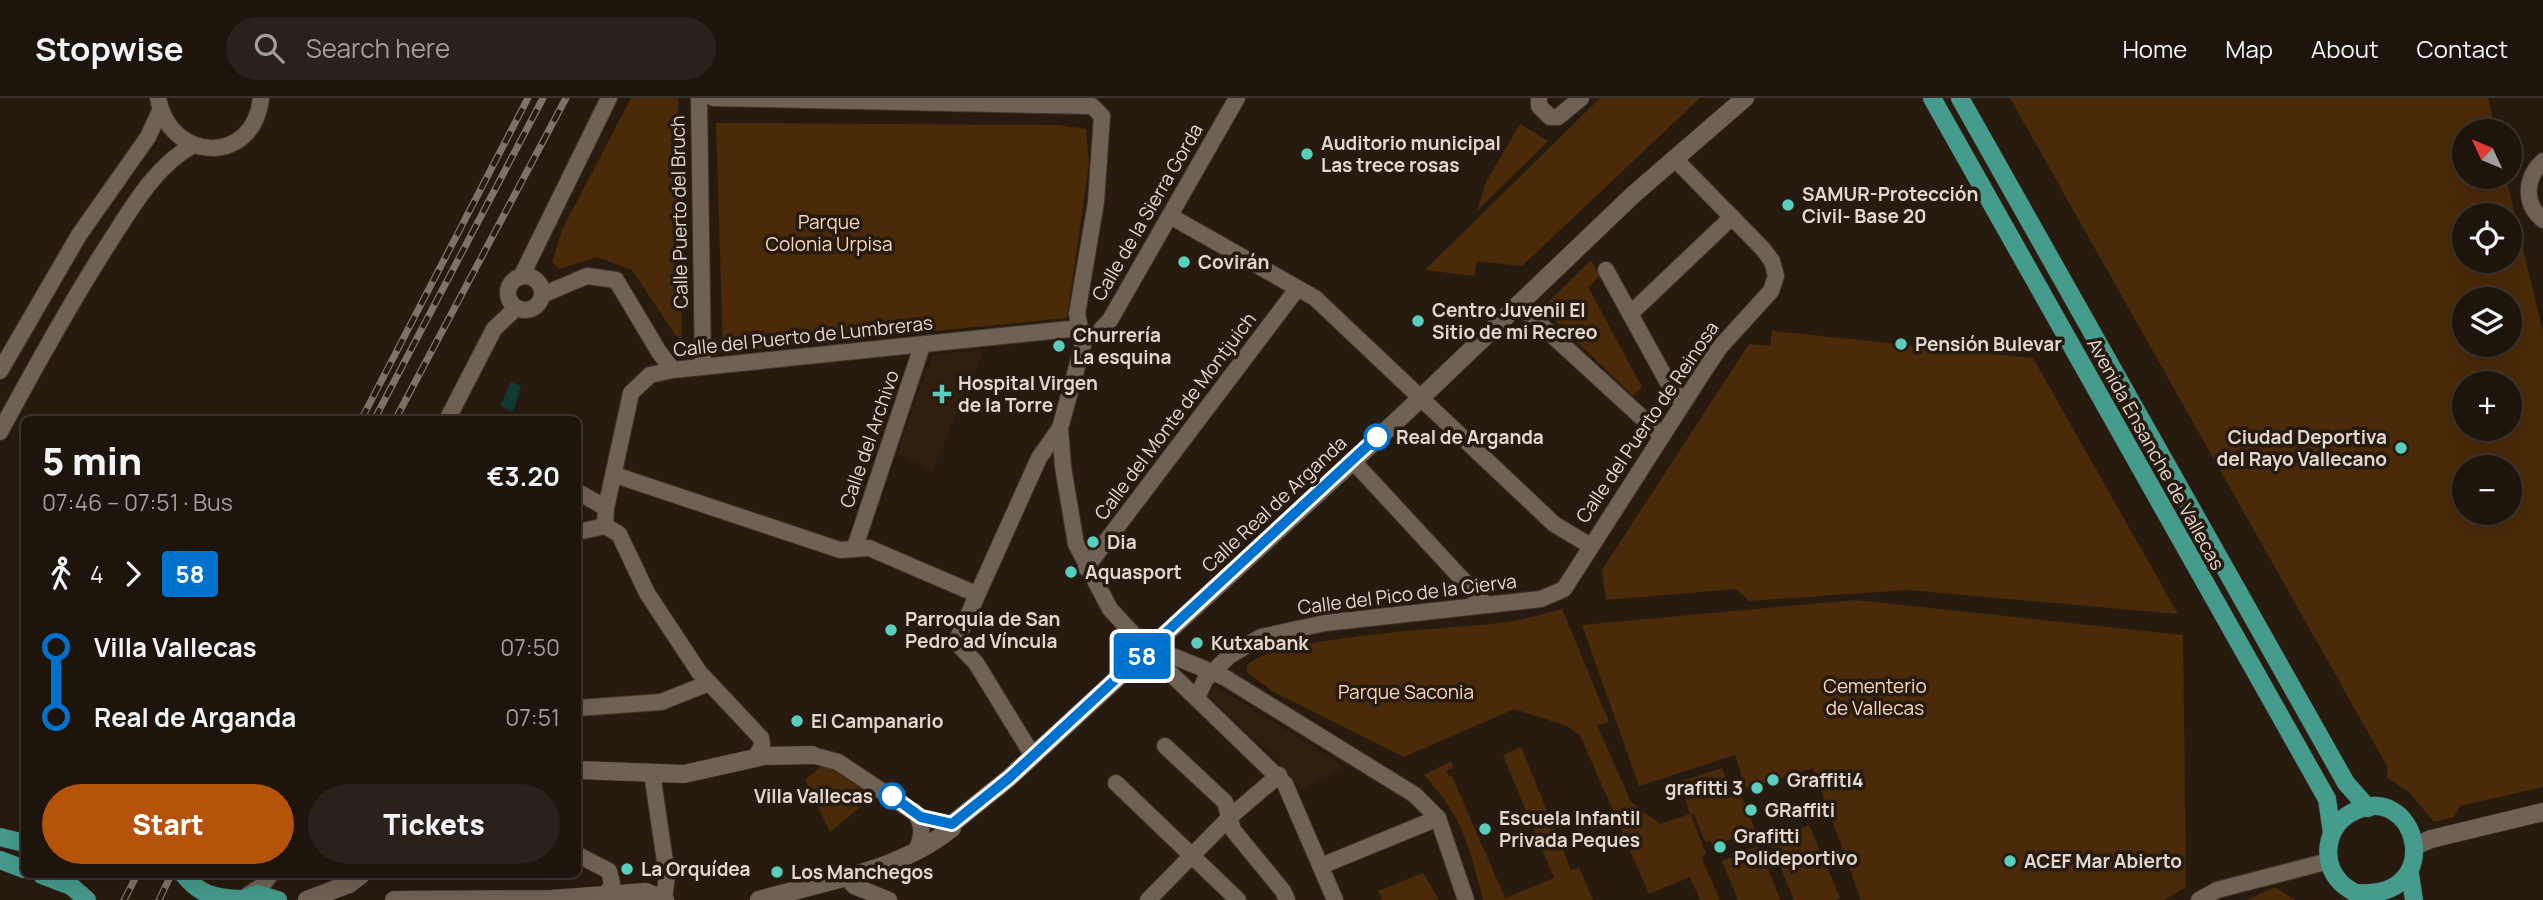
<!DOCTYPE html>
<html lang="en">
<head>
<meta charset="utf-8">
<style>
	:root { --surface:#1d140c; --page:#2a211a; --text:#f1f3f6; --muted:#a09e9d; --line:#3b332d; --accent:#b45309 }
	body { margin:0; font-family:Manrope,sans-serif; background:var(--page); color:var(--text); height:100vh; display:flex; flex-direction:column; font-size:26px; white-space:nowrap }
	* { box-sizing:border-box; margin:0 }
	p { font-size:23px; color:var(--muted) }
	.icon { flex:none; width:38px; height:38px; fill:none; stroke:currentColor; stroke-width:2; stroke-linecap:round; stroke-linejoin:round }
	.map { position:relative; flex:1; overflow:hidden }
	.drawer { position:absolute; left:21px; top:318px; width:560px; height:462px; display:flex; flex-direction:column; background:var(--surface); border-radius:10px; box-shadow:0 7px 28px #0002,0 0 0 2px var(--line) }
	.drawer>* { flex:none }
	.badge { padding:0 14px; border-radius:5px; font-size:24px; line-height:46px }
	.needle { width:46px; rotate:314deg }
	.fabs { position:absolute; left:2452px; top:21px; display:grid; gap:14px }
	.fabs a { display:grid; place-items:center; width:70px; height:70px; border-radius:50%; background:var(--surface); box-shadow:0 7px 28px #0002,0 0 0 2px var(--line); font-size:35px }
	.map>.badge { position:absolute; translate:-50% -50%; box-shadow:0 0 0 4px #fff }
	.legs { display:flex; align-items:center; gap:10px; height:77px; padding:0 21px; font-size:23px }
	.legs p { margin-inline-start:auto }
	.head { display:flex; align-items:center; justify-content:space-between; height:119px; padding:0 21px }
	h1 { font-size:38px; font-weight:800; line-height:52px }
	.cta { display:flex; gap:14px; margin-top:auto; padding:14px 21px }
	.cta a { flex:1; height:80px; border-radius:42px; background:var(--accent); color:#fff; font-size:28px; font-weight:800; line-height:80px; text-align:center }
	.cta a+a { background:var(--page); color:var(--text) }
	ul { padding:0 21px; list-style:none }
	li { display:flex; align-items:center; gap:24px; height:70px; font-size:26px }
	li i { display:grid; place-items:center; width:10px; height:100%; margin:0 9px; background:currentColor }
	li i::after { content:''; width:18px; height:18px; margin:-9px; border:5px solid; border-radius:50%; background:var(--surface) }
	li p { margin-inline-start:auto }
	li:first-child i { background:linear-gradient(#0000 50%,currentColor 0) }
	li:last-child i { background:linear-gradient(currentColor 50%,#0000 0) }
	header { display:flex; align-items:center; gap:42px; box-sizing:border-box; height:98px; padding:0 35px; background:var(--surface); border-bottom:2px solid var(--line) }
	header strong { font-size:33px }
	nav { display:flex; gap:38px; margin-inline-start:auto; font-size:24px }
	.search { width:490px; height:63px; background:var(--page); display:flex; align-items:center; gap:18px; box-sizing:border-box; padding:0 24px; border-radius:38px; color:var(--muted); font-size:26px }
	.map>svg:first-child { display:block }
</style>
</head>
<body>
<header>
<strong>Stopwise</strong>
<div class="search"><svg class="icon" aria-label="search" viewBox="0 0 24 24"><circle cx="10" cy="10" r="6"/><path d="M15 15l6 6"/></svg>Search here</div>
<nav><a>Home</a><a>Map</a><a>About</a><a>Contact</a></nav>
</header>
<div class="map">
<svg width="2543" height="802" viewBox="0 0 2543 802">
	<rect width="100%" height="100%" fill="#271b10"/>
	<g fill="#301f0f">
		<polygon points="984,252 932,373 897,356 932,257"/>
		<polygon points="1216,589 1283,630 1344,669 1301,691 1276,661 1209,598"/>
	</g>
	<g fill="#4a2a09" fill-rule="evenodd">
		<polygon points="631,0 678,0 682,240 676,238 632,172 597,159 559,171 552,164 563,130"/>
		<polygon points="1600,0 1700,0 1522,168 1477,163 1474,178 1425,172"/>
		<path d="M2010,0H2488L2496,33H2464V79H2506L2543,234V689L2460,708L2454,719L2434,724L2409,694L2387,680V668L2360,620ZM2464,117H2510V163H2464ZM2464,201H2510V247H2464ZM2464,285H2510V331H2464ZM2464,369H2510V415H2464Z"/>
		<polygon points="716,25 1057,27 1086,31 1089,66 1067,220 723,254"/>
		<polygon points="1520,26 1548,43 1477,113 1486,84"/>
		<polygon points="1591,162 1600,178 1588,189 1642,289 1633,298 1542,210"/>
		<polygon points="1772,233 2033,260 2178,516 1907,492 1749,503 1736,491 1606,502 1602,472 1749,246 1770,248"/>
		<polygon points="1855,502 2183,537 2186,789 2164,802 1861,802 1813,670 1746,691 1735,657 1639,688 1582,527"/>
		<path d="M1562,511L1609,624L1597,627L1631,704L1660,726L1690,716L1679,684L1722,670L1733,698L1741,696L1755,732L1713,748L1710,743L1705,744L1694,716L1691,717L1706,756L1701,759L1720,802H1700L1690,779L1649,796L1580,637L1567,628L1514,611L1404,659L1272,593L1247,574V568C1269,539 1456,530 1499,525C1520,523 1542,516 1562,511Z"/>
		<path d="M1521,649L1571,772L1579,769L1593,802H1483C1469,748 1463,719 1424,677L1451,663L1454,670L1446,673L1449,678H1452L1505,800L1554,780L1503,657Z"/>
		<polygon points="827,663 876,696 830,734 805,682"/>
		<polygon points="1809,727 1840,800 1836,802 1794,802 1770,744"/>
		<polygon points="1758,748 1781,802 1738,802 1722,763"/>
		<polygon points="1423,775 1439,802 1382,802 1378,793"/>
		<polygon points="2275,789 2295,802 2247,802"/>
	</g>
	<polygon fill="#113a35" points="511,284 521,288 513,314 500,308"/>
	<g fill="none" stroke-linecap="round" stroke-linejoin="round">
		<g stroke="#3e342f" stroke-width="18">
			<g id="street">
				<path d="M158,0C170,65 254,68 261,0"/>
				<polyline points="699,0 703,269"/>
				<polyline points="713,0 1092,8 1102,18 1096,104 1077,216 1080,230 1086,236 1060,330 1039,360 956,544 976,565 1033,658"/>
				<polyline points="1539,0 1539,8 1550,19 1558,19 1581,0"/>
				<path d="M2543,63C2525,80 2523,105 2543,122"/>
				<polyline points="1170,118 1315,200 1554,426 1589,447"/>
				<polyline points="1606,172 1667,283 1683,305"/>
				<circle cx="525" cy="195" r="17"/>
				<polyline points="521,179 609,0"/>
				<polyline points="542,197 587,178 616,182 659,254 673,272"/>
				<polyline points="1518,206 1661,337"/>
				<polyline points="1630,216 1732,119"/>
				<polyline points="1086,236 1097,236 1110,222 1237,0"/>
				<polyline points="0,273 79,137 148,39 160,13"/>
				<polyline points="447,322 494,231 516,210"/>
				<polyline points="1060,330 1063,369 1076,446 1110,511 1162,567 1285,686 1335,802"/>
				<path d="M0,334C34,271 68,209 107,148C132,110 153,70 193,47"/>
				<polyline points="1352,362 1486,507"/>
				<polyline points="615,377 840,452 869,450 976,496"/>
				<polyline points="578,394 606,410"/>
				<polyline points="605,428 606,410 631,295 650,277 673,272 1080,230"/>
				<polyline points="578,434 605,428 619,436 647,495 699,574 761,640 762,647 756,659"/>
				<polyline points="855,449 922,248"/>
				<polyline points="1086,470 1297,191"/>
				<polyline points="1148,553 1175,559 1224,579 1415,697 1438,720 1466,802"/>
				<polyline points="1197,600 1205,582 1229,558 1261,539 1325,525 1541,501 1564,491 1702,276 1720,249 1771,193 1776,178 1772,163 1762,150 1674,60"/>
				<polyline points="578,610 661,604 709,585"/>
				<polyline points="1165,648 1225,704 1233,732 1283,793 1287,802"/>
				<polyline points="812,657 838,664 921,719 952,726"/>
				<polyline points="660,676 653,682 667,777 664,801"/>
				<polyline points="1116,685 1238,802"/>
				<path d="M914,713C924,727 923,740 915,754"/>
				<polyline points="578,757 609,773 612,786 607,796"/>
				<polyline points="1321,768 1438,720"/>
				<polyline points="845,778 854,788 889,802"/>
				<polyline points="248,797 263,787 270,777"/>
				<polyline points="1148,802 1231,718 1279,677"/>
				<polyline points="2199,802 2217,792 2329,763"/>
			</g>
		</g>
		<g stroke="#3e342f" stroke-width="19">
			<g id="secondary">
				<polyline points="578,672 684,676 764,658 812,657"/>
				<polyline points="2415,748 2431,741 2543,714"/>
				<polyline points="307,802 349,786 361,777"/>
				<polyline points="394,802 551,801 646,794 665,802"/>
				<path d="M759,802C825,783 898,774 952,730V726L1009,680L1404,316L1634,96L1745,0"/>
			</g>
		</g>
		<g stroke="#3e342f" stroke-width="19">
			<g id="primary">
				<polyline points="1932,0 2327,701 2332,735"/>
				<polyline points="1960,0 2346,685 2368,710"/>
				<polyline points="0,739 24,745"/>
				<polyline points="0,762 24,771"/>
				<polyline points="2410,776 2414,802"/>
				<polyline points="42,777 71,788 87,802"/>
				<path d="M184,777C200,797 215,800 240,801"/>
				<path d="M2357,795C2449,802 2417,678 2351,715C2326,729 2320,764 2341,785C2348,792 2359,797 2368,802"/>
				<polyline points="239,802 258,796 278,802"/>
			</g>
		</g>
		<use href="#street" stroke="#706155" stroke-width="16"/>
		<use href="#secondary" stroke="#706155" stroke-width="18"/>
		<use href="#primary" stroke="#459b8c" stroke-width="18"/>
		<g stroke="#7e736a" stroke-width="7">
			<g id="rail">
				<polyline points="361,322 528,0"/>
				<polyline points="374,322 543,0"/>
				<polyline points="395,322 566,0"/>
				<polyline points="124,802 137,777"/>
				<polyline points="159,802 171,777"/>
			</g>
		</g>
		<use href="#rail" stroke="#271b10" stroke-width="4.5" stroke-dasharray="13" stroke-linecap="butt"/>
	</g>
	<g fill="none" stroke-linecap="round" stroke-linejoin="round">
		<g stroke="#fff" stroke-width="16">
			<polyline id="line-1" points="892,698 921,719 952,726 1009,680 1377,339"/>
		</g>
		<use href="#line-1" stroke="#0072ce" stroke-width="10"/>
	</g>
	<g fill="#59cebf" stroke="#271b10" stroke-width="2.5">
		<circle cx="1307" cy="56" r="7"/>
		<circle cx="1788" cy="107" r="7"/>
		<circle cx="1184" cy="164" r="7"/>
		<circle cx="1418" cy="223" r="7"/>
		<circle cx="1901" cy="246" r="7"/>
		<circle cx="1059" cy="248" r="7"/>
		<path d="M938.5 285.5h7v7h7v7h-7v7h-7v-7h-7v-7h7z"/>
		<circle cx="2401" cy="350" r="7"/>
		<circle cx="1093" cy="444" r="7"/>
		<circle cx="1071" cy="474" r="7"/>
		<circle cx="891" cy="532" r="7"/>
		<circle cx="1197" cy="545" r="7"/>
		<circle cx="797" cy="623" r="7"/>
		<circle cx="1773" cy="682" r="7"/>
		<circle cx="1757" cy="690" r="7"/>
		<circle cx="1751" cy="712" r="7"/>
		<circle cx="1485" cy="731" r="7"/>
		<circle cx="1720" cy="749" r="7"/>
		<circle cx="2010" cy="763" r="7"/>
		<circle cx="627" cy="771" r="7"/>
		<circle cx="777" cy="774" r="7"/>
	</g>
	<g fill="#fff" stroke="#0072ce" stroke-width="3.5">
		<circle cx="1377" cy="339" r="12"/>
		<circle cx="892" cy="698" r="12"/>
	</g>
	<g text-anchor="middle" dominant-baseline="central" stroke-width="7" stroke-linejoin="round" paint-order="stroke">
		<g font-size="19" font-weight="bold" fill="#e0d7d0" stroke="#271b10" text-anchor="start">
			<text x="1321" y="45">Auditorio municipal<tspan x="1321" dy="22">Las trece rosas</tspan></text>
			<text x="1802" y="96">SAMUR-Protección<tspan x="1802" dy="22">Civil- Base 20</tspan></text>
			<text x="1198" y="164">Covirán</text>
			<text x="1432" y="212">Centro Juvenil El<tspan x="1432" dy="22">Sitio de mi Recreo</tspan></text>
			<text x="1073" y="237">Churrería<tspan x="1073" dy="22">La esquina</tspan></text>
			<text x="1915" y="246">Pensión Bulevar</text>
			<text x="958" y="285">Hospital Virgen<tspan x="958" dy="22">de la Torre</tspan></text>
			<text x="2387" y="339" text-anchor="end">Ciudad Deportiva<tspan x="2387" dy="22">del Rayo Vallecano</tspan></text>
			<text x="1107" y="444">Dia</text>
			<text x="1085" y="474">Aquasport</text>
			<text x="905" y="521">Parroquia de San<tspan x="905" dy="22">Pedro ad Víncula</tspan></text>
			<text x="1211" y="545">Kutxabank</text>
			<text x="811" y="623">El Campanario</text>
			<text x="1787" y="682">Graffiti4</text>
			<text x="1743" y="690" text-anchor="end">grafitti 3</text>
			<text x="1765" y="712">GRaffiti</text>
			<text x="1499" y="720">Escuela Infantil<tspan x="1499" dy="22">Privada Peques</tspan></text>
			<text x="1734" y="738">Grafitti<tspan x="1734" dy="22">Polideportivo</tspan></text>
			<text x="2024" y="763">ACEF Mar Abierto</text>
			<text x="641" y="771">La Orquídea</text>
			<text x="791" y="774">Los Manchegos</text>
		</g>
		<g font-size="19" fill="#e0d7d0" stroke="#271b10">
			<text transform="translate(679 114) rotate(-91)">Calle Puerto del Bruch</text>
			<text transform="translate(1147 114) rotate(-60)">Calle de la Sierra Gorda</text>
			<text transform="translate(803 238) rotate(-6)">Calle del Puerto de Lumbreras</text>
			<text transform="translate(1175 318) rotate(-53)">Calle del Monte de Montjuich</text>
			<text transform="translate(1647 324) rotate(-56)">Calle del Puerto de Reinosa</text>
			<text transform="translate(869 341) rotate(-71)">Calle del Archivo</text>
			<text transform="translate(2156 356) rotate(61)">Avenida Ensanche de Vallecas</text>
			<text transform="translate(1274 406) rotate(-43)">Calle Real de Arganda</text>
			<text transform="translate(1407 496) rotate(-7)">Calle del Pico de la Cierva</text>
		</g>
		<g font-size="19" fill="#fcd7b8" stroke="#271b10">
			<text x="829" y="124">Parque<tspan x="829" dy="22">Colonia Urpisa</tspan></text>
			<text x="1875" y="588">Cementerio<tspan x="1875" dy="22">de Vallecas</tspan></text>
			<text x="1406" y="594">Parque Saconia</text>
		</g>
		<g font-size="19" font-weight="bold" fill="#e0d7d0" stroke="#271b10" text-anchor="start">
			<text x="1396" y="339">Real de Arganda</text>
			<text x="873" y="698" text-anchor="end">Villa Vallecas</text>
		</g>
	</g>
</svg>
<div class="fabs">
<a><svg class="needle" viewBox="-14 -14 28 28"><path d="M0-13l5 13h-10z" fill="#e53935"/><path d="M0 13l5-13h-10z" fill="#a09e9d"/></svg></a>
<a><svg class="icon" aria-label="locate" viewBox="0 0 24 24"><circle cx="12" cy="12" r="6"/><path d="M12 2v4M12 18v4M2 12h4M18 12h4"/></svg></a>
<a><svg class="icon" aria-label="layers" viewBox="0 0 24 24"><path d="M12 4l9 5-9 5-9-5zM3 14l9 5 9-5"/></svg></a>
<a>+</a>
<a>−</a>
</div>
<b class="badge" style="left:1142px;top:558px;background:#0072ce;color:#fff">58</b>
<section class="drawer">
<div class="head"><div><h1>5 min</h1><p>07:46 – 07:51 · Bus</p></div><b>€3.20</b></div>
<div class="legs"><svg class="icon" aria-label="walk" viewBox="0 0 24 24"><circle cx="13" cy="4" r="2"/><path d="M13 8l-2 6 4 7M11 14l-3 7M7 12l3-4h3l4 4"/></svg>4<svg class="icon" aria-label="forward" viewBox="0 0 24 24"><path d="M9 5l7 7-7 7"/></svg><b class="badge" style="background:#0072ce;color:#fff">58</b></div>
<ul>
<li><i style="color:#0072ce"></i><b>Villa Vallecas</b><p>07:50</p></li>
<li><i style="color:#0072ce"></i><b>Real de Arganda</b><p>07:51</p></li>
</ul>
<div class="cta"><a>Start</a><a>Tickets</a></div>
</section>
</div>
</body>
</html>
